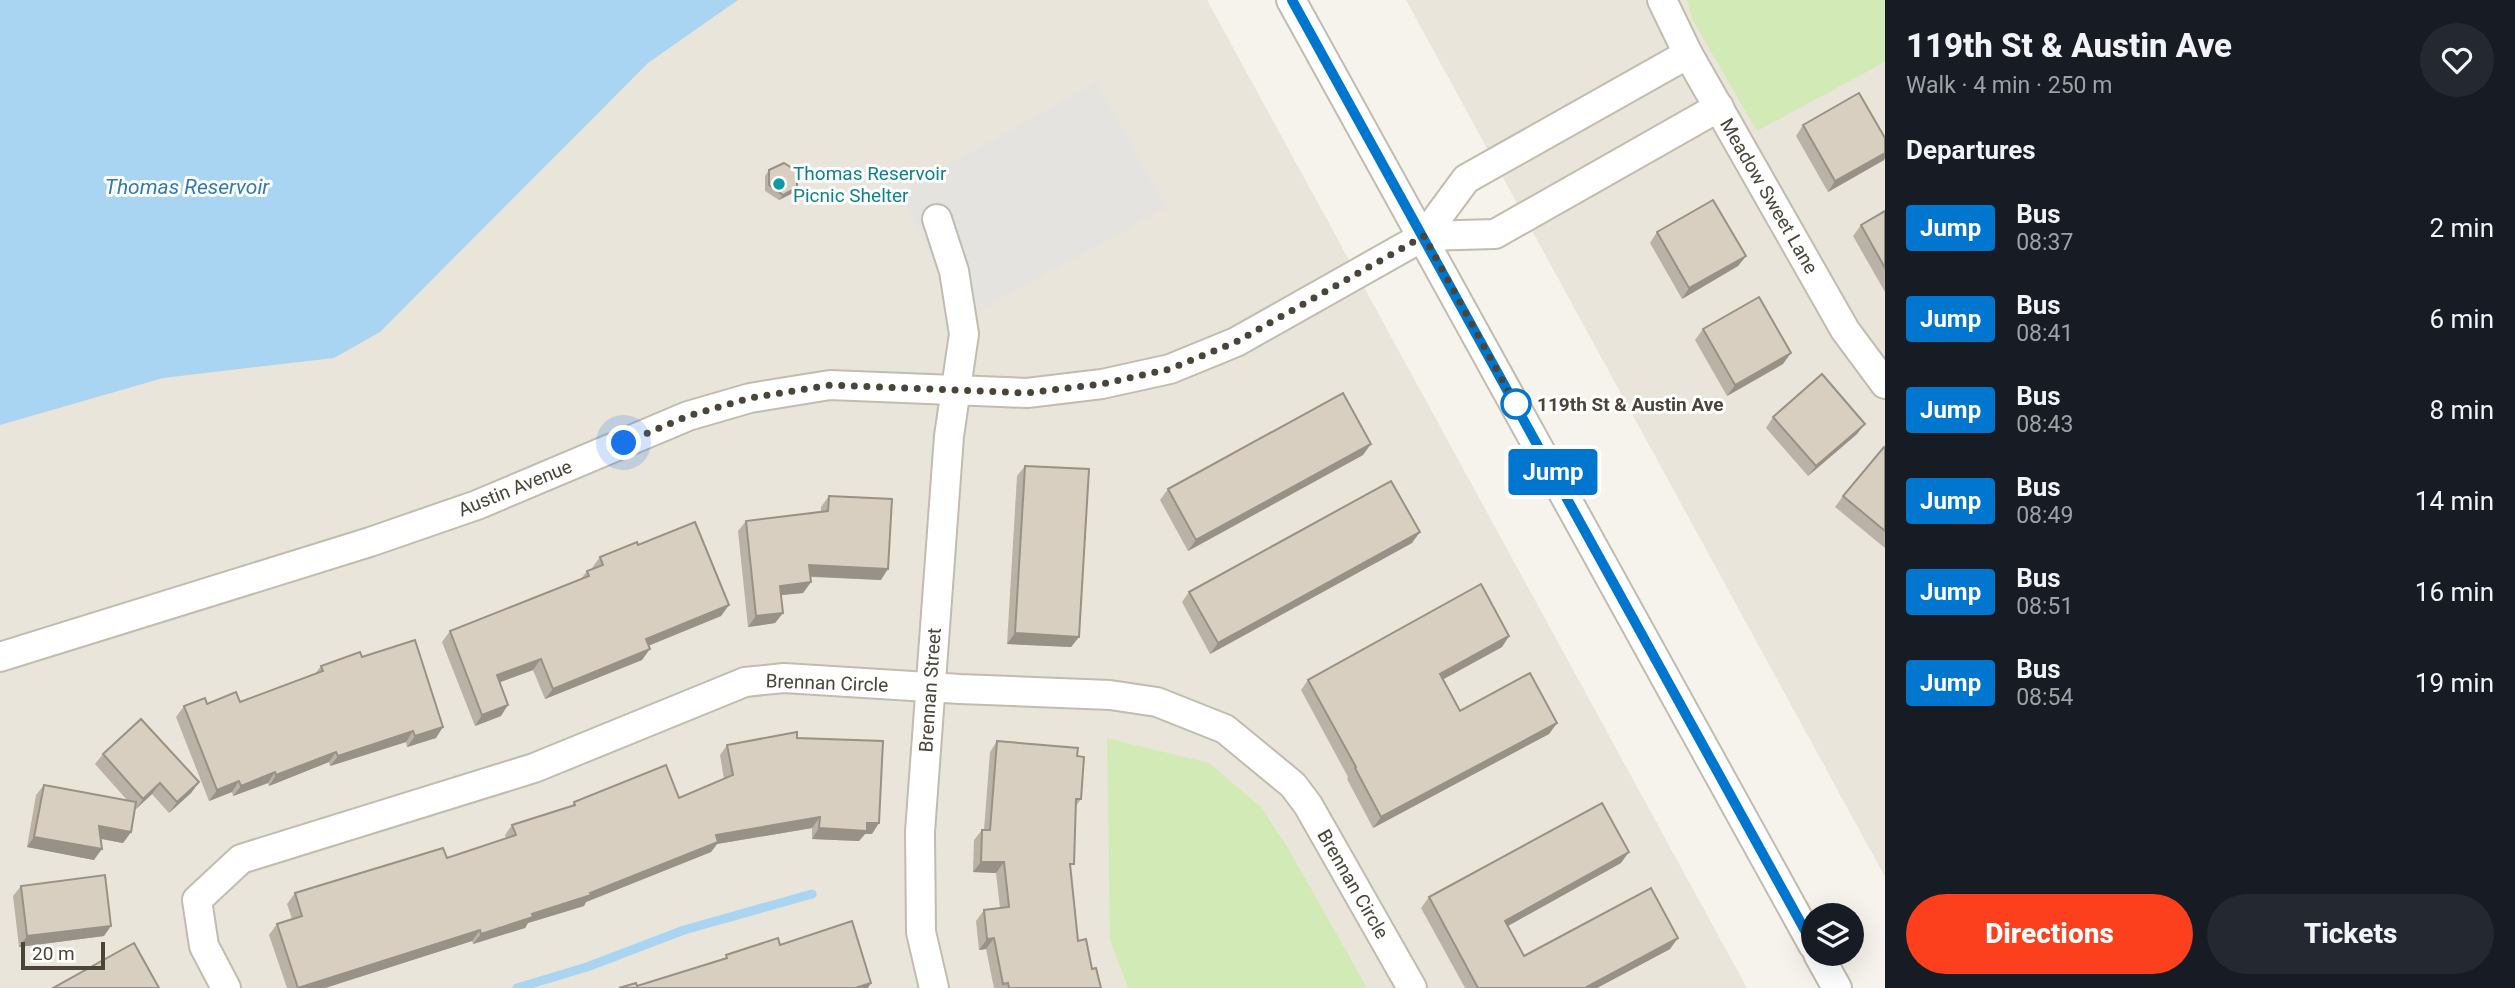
<!DOCTYPE html>
<html lang="en">
<head>
<meta charset="utf-8">
<style>
	:root { --surface:#171b24; --page:#242831; --text:#f1f3f6; --muted:#9ea1a6; --accent:#fc3f1d }
	body { margin:0; font-family:Roboto,sans-serif; background:var(--page); color:var(--text); height:100vh; display:flex; flex-direction:column; font-size:26px; white-space:nowrap }
	* { box-sizing:border-box; margin:0 }
	p { font-size:23px; color:var(--muted) }
	.icon { flex:none; width:38px; height:38px; fill:none; stroke:currentColor; stroke-width:2; stroke-linecap:round; stroke-linejoin:round }
	.map { position:relative; flex:1; overflow:hidden }
	.drawer { display:flex; flex-direction:column; background:var(--surface); width:630px }
	.drawer>* { flex:none }
	.badge { padding:0 14px; border-radius:5px; font-size:24px; line-height:46px }
	.tools { position:absolute; left:1801px; top:903px; display:grid; gap:14px }
	.tools a { display:grid; place-items:center; width:63px; height:63px; border-radius:50%; background:var(--surface); box-shadow:0 7px 28px #0002; font-size:35px }
	.scale { position:absolute; left:21px; bottom:18px; width:84px; box-sizing:border-box; padding-left:7px; border:4px solid #4b4439; border-top:0; font-size:19px; line-height:24px; white-space:nowrap; color:#4b4439; -webkit-text-stroke:5px #fff; paint-order:stroke }
	.you { position:absolute; width:35px; height:35px; margin:-18px; border:5px solid #fff; border-radius:50%; background:#1a73e8; box-shadow:0 0 0 10px #1a73e833 }
	.map>.badge { position:absolute; translate:-50% -50%; box-shadow:0 0 0 4px #fff }
	h2 { padding:0 21px; font-size:26px; line-height:63px }
	.round { display:grid; place-items:center; flex:none; width:74px; height:74px; border-radius:37px; background:var(--page) }
	.head { display:flex; align-items:center; justify-content:space-between; height:119px; padding:0 21px }
	h1 { font-size:33px; font-weight:800; line-height:52px }
	.cta { display:flex; gap:14px; margin-top:auto; padding:14px 21px }
	.cta a { flex:1; height:80px; border-radius:42px; background:var(--accent); color:#fff; font-size:28px; font-weight:800; line-height:80px; text-align:center }
	.cta a+a { background:var(--page); color:var(--text) }
	ul { padding:0; list-style:none }
	li { display:flex; align-items:center; gap:21px; height:91px; padding:0 21px }
	li div { flex:1 }
	li b { display:block; font-size:26px }
	li em { font-style:normal }
	li .badge { min-width:77px; font-weight:700; text-align:center }
	main { display:flex; flex:1; min-height:0 }
	.map>svg:first-child { display:block }
</style>
</head>
<body>
<main>
<div class="map">
<svg width="1885" height="988" viewBox="0 0 1885 988">
	<rect width="100%" height="100%" fill="#f6f3ec"/>
	<g fill="#eae5da">
		<polygon points="0,0 1207,0 1747,988 0,988"/>
		<polygon points="1406,0 1885,0 1885,877"/>
	</g>
	<g fill="#d2eab5">
		<polygon points="1687,0 1885,0 1885,62 1757,131 1692,19"/>
		<polygon points="1107,738 1209,763 1261,807 1288,848 1367,988 1128,988 1110,940"/>
	</g>
	<polygon fill="#e5e3e0" points="1097,82 1167,208 977,311 979,331 950,329 946,300 940,274 899,192"/>
	<polygon fill="#a9d4f2" points="0,0 738,0 648,63 380,332 334,358 163,378 0,425"/>
	<g fill="none" stroke-linecap="round" stroke-linejoin="round">
		<polyline stroke="#a9d4f2" stroke-width="9" points="517,988 587,967 684,930 812,894"/>
		<g stroke="#c2bbae" stroke-width="32">
			<g id="minor">
				<polyline points="1291,0 1813,945"/>
				<polyline points="1662,0 1688,54 1845,330 1885,384"/>
				<polyline points="1424,236 1495,234 1719,107"/>
				<polyline points="0,657 370,542 477,505 688,416 750,398 830,385 1027,393 1102,384 1170,369 1236,342 1424,236 1466,179 1688,54"/>
				<polyline points="1818,954 1837,988"/>
				<polyline points="226,988 204,946 197,900 241,859 534,768 745,682 784,678 960,689 1110,695 1157,702 1225,729 1293,785 1308,805 1412,988"/>
				<polyline points="934,988 921,932 920,832 949,436 964,334 954,271 937,219"/>
			</g>
		</g>
		<use href="#minor" stroke="#fff" stroke-width="28"/>
	</g>
	<g fill="#bab2a6">
		<polygon points="1803,125 1884,160 1828,192 1796,136"/>
		<polygon points="769,170 797,187 793,193 779,200 765,191 765,176"/>
		<polygon points="1885,211 1885,292 1853,236 1861,225"/>
		<polygon points="1657,232 1746,256 1738,266 1682,299 1650,243"/>
		<polygon points="1703,329 1783,364 1727,396 1695,340"/>
		<polygon points="1773,417 1857,434 1808,476 1766,428"/>
		<polygon points="1885,448 1885,548 1835,507 1843,496"/>
		<polygon points="1363,455 1188,551 1160,500 1168,489"/>
		<polygon points="1025,466 1079,637 1071,647 1007,644 1017,476"/>
		<polygon points="829,496 881,580 810,577 811,582 803,593 781,595 783,613 775,623 748,627 738,531 746,521 821,512 821,507"/>
		<polygon points="1412,543 1210,654 1182,602 1189,592"/>
		<polygon points="638,545 729,605 721,616 648,646 642,660 545,699 533,670 500,682 501,716 475,726 442,642 450,631 581,579 587,571 593,569 592,568 600,557"/>
		<polygon points="1509,636 1502,647 1443,679 1460,711 1557,723 1549,734 1373,828 1347,779 1348,777 1301,690 1308,680"/>
		<polygon points="362,657 436,738 407,747 406,742 330,766 329,762 269,786 268,783 233,796 232,792 209,801 176,717 184,706 240,702 315,674 321,666"/>
		<polygon points="797,738 872,834 865,834 859,841 812,839 812,828 717,844 711,852 586,902 584,906 528,923 525,928 473,944 472,941 325,988 287,988 269,935 277,924 292,919 287,904 295,893 447,858 506,839 505,835 512,825 572,806 574,802 679,798 724,779 720,755 727,745"/>
		<polygon points="997,741 1077,756 1081,799 1076,806 1070,870 1078,941 1092,969 1101,988 994,988 986,949 979,950 976,921 984,910 1000,908 996,873 973,872 974,840 982,830 984,830 990,752"/>
		<polygon points="103,754 199,782 191,793 169,813 152,794 136,809 135,809 131,832 123,843 101,839 94,860 27,847 36,795 44,785 127,800 95,764"/>
		<polygon points="1621,863 1508,926 1524,956 1670,949 1597,988 1465,988 1421,908 1429,897"/>
		<polygon points="21,886 104,936 19,947 13,896"/>
	</g>
	<g fill="#979187">
		<polygon points="1885,153 1885,158 1884,160 1828,192 1835,181"/>
		<polygon points="797,187 793,193 779,200 783,195"/>
		<polygon points="1746,256 1738,266 1682,299 1689,288"/>
		<polygon points="1791,353 1783,364 1727,396 1735,385"/>
		<polygon points="1865,424 1857,434 1808,476 1816,466"/>
		<polygon points="1371,444 1363,455 1188,551 1196,540"/>
		<polygon points="1420,532 1412,543 1210,654 1218,643"/>
		<polygon points="809,565 888,569 881,580 802,576"/>
		<polygon points="811,582 803,593 772,596 780,586"/>
		<polygon points="729,605 721,616 638,650 646,639"/>
		<polygon points="783,613 775,623 748,627 756,616"/>
		<polygon points="1015,633 1079,637 1071,647 1007,644"/>
		<polygon points="1509,636 1502,647 1433,685 1440,674"/>
		<polygon points="650,649 642,660 545,699 553,689"/>
		<polygon points="541,659 533,670 490,686 497,675"/>
		<polygon points="508,705 501,716 475,726 482,715"/>
		<polygon points="1557,723 1549,734 1373,828 1381,817"/>
		<polygon points="443,727 436,738 407,747 415,736"/>
		<polygon points="413,731 406,742 330,766 338,756"/>
		<polygon points="336,752 329,762 269,786 276,775"/>
		<polygon points="275,772 268,783 233,796 241,786"/>
		<polygon points="239,781 232,792 209,801 217,790"/>
		<polygon points="199,782 191,793 169,813 177,802"/>
		<polygon points="160,783 152,794 136,809 143,799"/>
		<polygon points="820,817 812,828 717,844 711,852 586,902 584,906 528,923 525,928 473,944 481,934 590,893 716,835"/>
		<polygon points="867,823 879,823 872,834 865,834 859,841 812,839 819,828"/>
		<polygon points="99,826 131,832 123,843 92,837"/>
		<polygon points="34,837 102,849 94,860 27,847"/>
		<polygon points="1629,852 1621,863 1497,932 1505,921"/>
		<polygon points="981,862 1004,862 996,873 973,872"/>
		<polygon points="111,926 104,936 19,947 27,936"/>
		<polygon points="480,930 472,941 325,988 299,988"/>
		<polygon points="994,938 986,949 979,950 987,939"/>
		<polygon points="1678,938 1670,949 1597,988 1585,988"/>
		<polygon points="871,983 868,988 855,988"/>
	</g>
	<g fill="#d8cfc1" stroke="#979187" stroke-width="2">
		<polygon points="1859,93 1885,138 1885,153 1835,181 1803,125"/>
		<polygon points="784,163 797,171 797,187 783,195 769,185 769,170"/>
		<polygon points="1713,200 1746,256 1689,288 1657,232"/>
		<polygon points="1885,211 1885,268 1861,225"/>
		<polygon points="1759,297 1791,353 1735,385 1703,329"/>
		<polygon points="1822,374 1865,424 1816,466 1773,417"/>
		<polygon points="1343,393 1371,444 1196,540 1168,489"/>
		<polygon points="1884,447 1885,448 1885,531 1843,496"/>
		<polygon points="1025,466 1089,469 1079,637 1015,633"/>
		<polygon points="1391,481 1420,532 1218,643 1189,592"/>
		<polygon points="829,496 892,499 888,569 809,565 811,582 780,586 783,613 756,616 746,521 828,511"/>
		<polygon points="695,522 729,605 646,639 650,649 553,689 541,659 497,675 508,705 482,715 450,631 589,576 587,571 603,565 600,557 637,542 638,545"/>
		<polygon points="1481,584 1509,636 1440,674 1460,711 1530,673 1557,723 1381,817 1355,768 1356,767 1308,680"/>
		<polygon points="415,640 443,727 415,736 413,731 338,756 336,752 276,775 275,772 241,786 239,781 217,790 184,706 205,698 207,704 236,692 240,702 323,671 321,666 360,652 362,657"/>
		<polygon points="141,719 199,782 177,802 160,783 143,799 103,754"/>
		<polygon points="797,732 797,738 883,741 879,823 867,823 867,831 819,828 820,817 716,835 718,842 590,893 591,895 532,914 533,917 481,934 480,930 298,988 277,924 302,916 295,893 443,848 447,858 516,835 512,825 575,805 574,802 666,765 679,798 733,775 727,745"/>
		<polygon points="997,741 1078,748 1077,756 1084,757 1081,799 1076,799 1074,864 1070,864 1078,941 1086,939 1092,969 1096,968 1101,988 1009,988 1008,983 1003,984 994,938 987,939 984,910 1009,907 1004,862 981,862 982,830 990,830"/>
		<polygon points="44,785 136,802 131,832 99,826 102,849 34,837"/>
		<polygon points="1602,803 1629,852 1505,921 1524,956 1651,888 1678,938 1585,988 1478,988 1429,897"/>
		<polygon points="105,875 111,926 27,936 21,886"/>
		<polygon points="852,921 871,983 855,988 619,988 636,983 637,986 727,958 726,955 778,938 780,945"/>
		<polygon points="134,943 159,988 53,988"/>
	</g>
	<g fill="none" stroke-linecap="round" stroke-linejoin="round">
		<g stroke="#fff" stroke-width="16">
			<polyline id="line" points="1292,0 1813,945"/>
		</g>
		<use href="#line" stroke="#0076ce" stroke-width="10"/>
		<polyline stroke="#4b4439" stroke-width="7" stroke-dasharray="0 12.6" points="624,443 688,416 750,398 830,385 1027,393 1102,384 1170,369 1236,342 1424,236 1519,411 1516,404"/>
	</g>
	<circle fill="#0f9aa8" stroke="#fff" stroke-width="2.5" cx="779" cy="184" r="7"/>
	<circle fill="#fff" stroke="#0076ce" stroke-width="3.5" cx="1516" cy="404" r="14"/>
	<g text-anchor="middle" dominant-baseline="central" stroke-width="6" stroke-linejoin="round" paint-order="stroke">
		<g font-size="19" fill="#0d838f" stroke="#fff" text-anchor="start">
			<text x="793" y="173">Thomas Reservoir<tspan x="793" dy="22">Picnic Shelter</tspan></text>
		</g>
		<g font-size="19" fill="#4b4439" stroke="#fff">
			<text transform="translate(1769 196) rotate(60)">Meadow Sweet Lane</text>
			<text transform="translate(515 488) rotate(-22)">Austin Avenue</text>
			<text transform="translate(827 683) rotate(2)">Brennan Circle</text>
			<text transform="translate(930 690) rotate(-86)">Brennan Street</text>
			<text transform="translate(1353 884) rotate(60)">Brennan Circle</text>
		</g>
		<g font-size="19" font-weight="bold" fill="#4b4439" stroke="#fff" text-anchor="start">
			<text x="1537" y="404">119th St &amp; Austin Ave</text>
		</g>
		<g font-size="21" font-style="italic" fill="#2e7ab2" stroke="#fff">
			<text x="187" y="187">Thomas Reservoir</text>
		</g>
	</g>
</svg>
<div class="tools">
<a><svg class="icon" aria-label="layers" viewBox="0 0 24 24"><path d="M12 4l9 5-9 5-9-5zM3 14l9 5 9-5"/></svg></a>
</div>
<div class="scale">20 m</div>
<div class="you" style="left:624px;top:443px"></div>
<b class="badge" style="left:1553px;top:472px;background:#0076ce;color:#fff">Jump</b>
</div>
<section class="drawer">
<div class="head"><div><h1>119th St &amp; Austin Ave</h1><p>Walk · 4 min · 250 m</p></div><a class="round"><svg class="icon" aria-label="heart" viewBox="0 0 24 24"><path d="M12 20l-8-8c-3-5 5-10 8-4 3-6 11-1 8 4z"/></svg></a></div>
<h2>Departures</h2>
<ul>
<li><span class="badge" style="background:#0076ce;color:#fff">Jump</span><div><b>Bus</b><p>08:37</p></div><em>2 min</em></li>
<li><span class="badge" style="background:#0076ce;color:#fff">Jump</span><div><b>Bus</b><p>08:41</p></div><em>6 min</em></li>
<li><span class="badge" style="background:#0076ce;color:#fff">Jump</span><div><b>Bus</b><p>08:43</p></div><em>8 min</em></li>
<li><span class="badge" style="background:#0076ce;color:#fff">Jump</span><div><b>Bus</b><p>08:49</p></div><em>14 min</em></li>
<li><span class="badge" style="background:#0076ce;color:#fff">Jump</span><div><b>Bus</b><p>08:51</p></div><em>16 min</em></li>
<li><span class="badge" style="background:#0076ce;color:#fff">Jump</span><div><b>Bus</b><p>08:54</p></div><em>19 min</em></li>
</ul>
<div class="cta"><a>Directions</a><a>Tickets</a></div>
</section>
</main>
</body>
</html>
